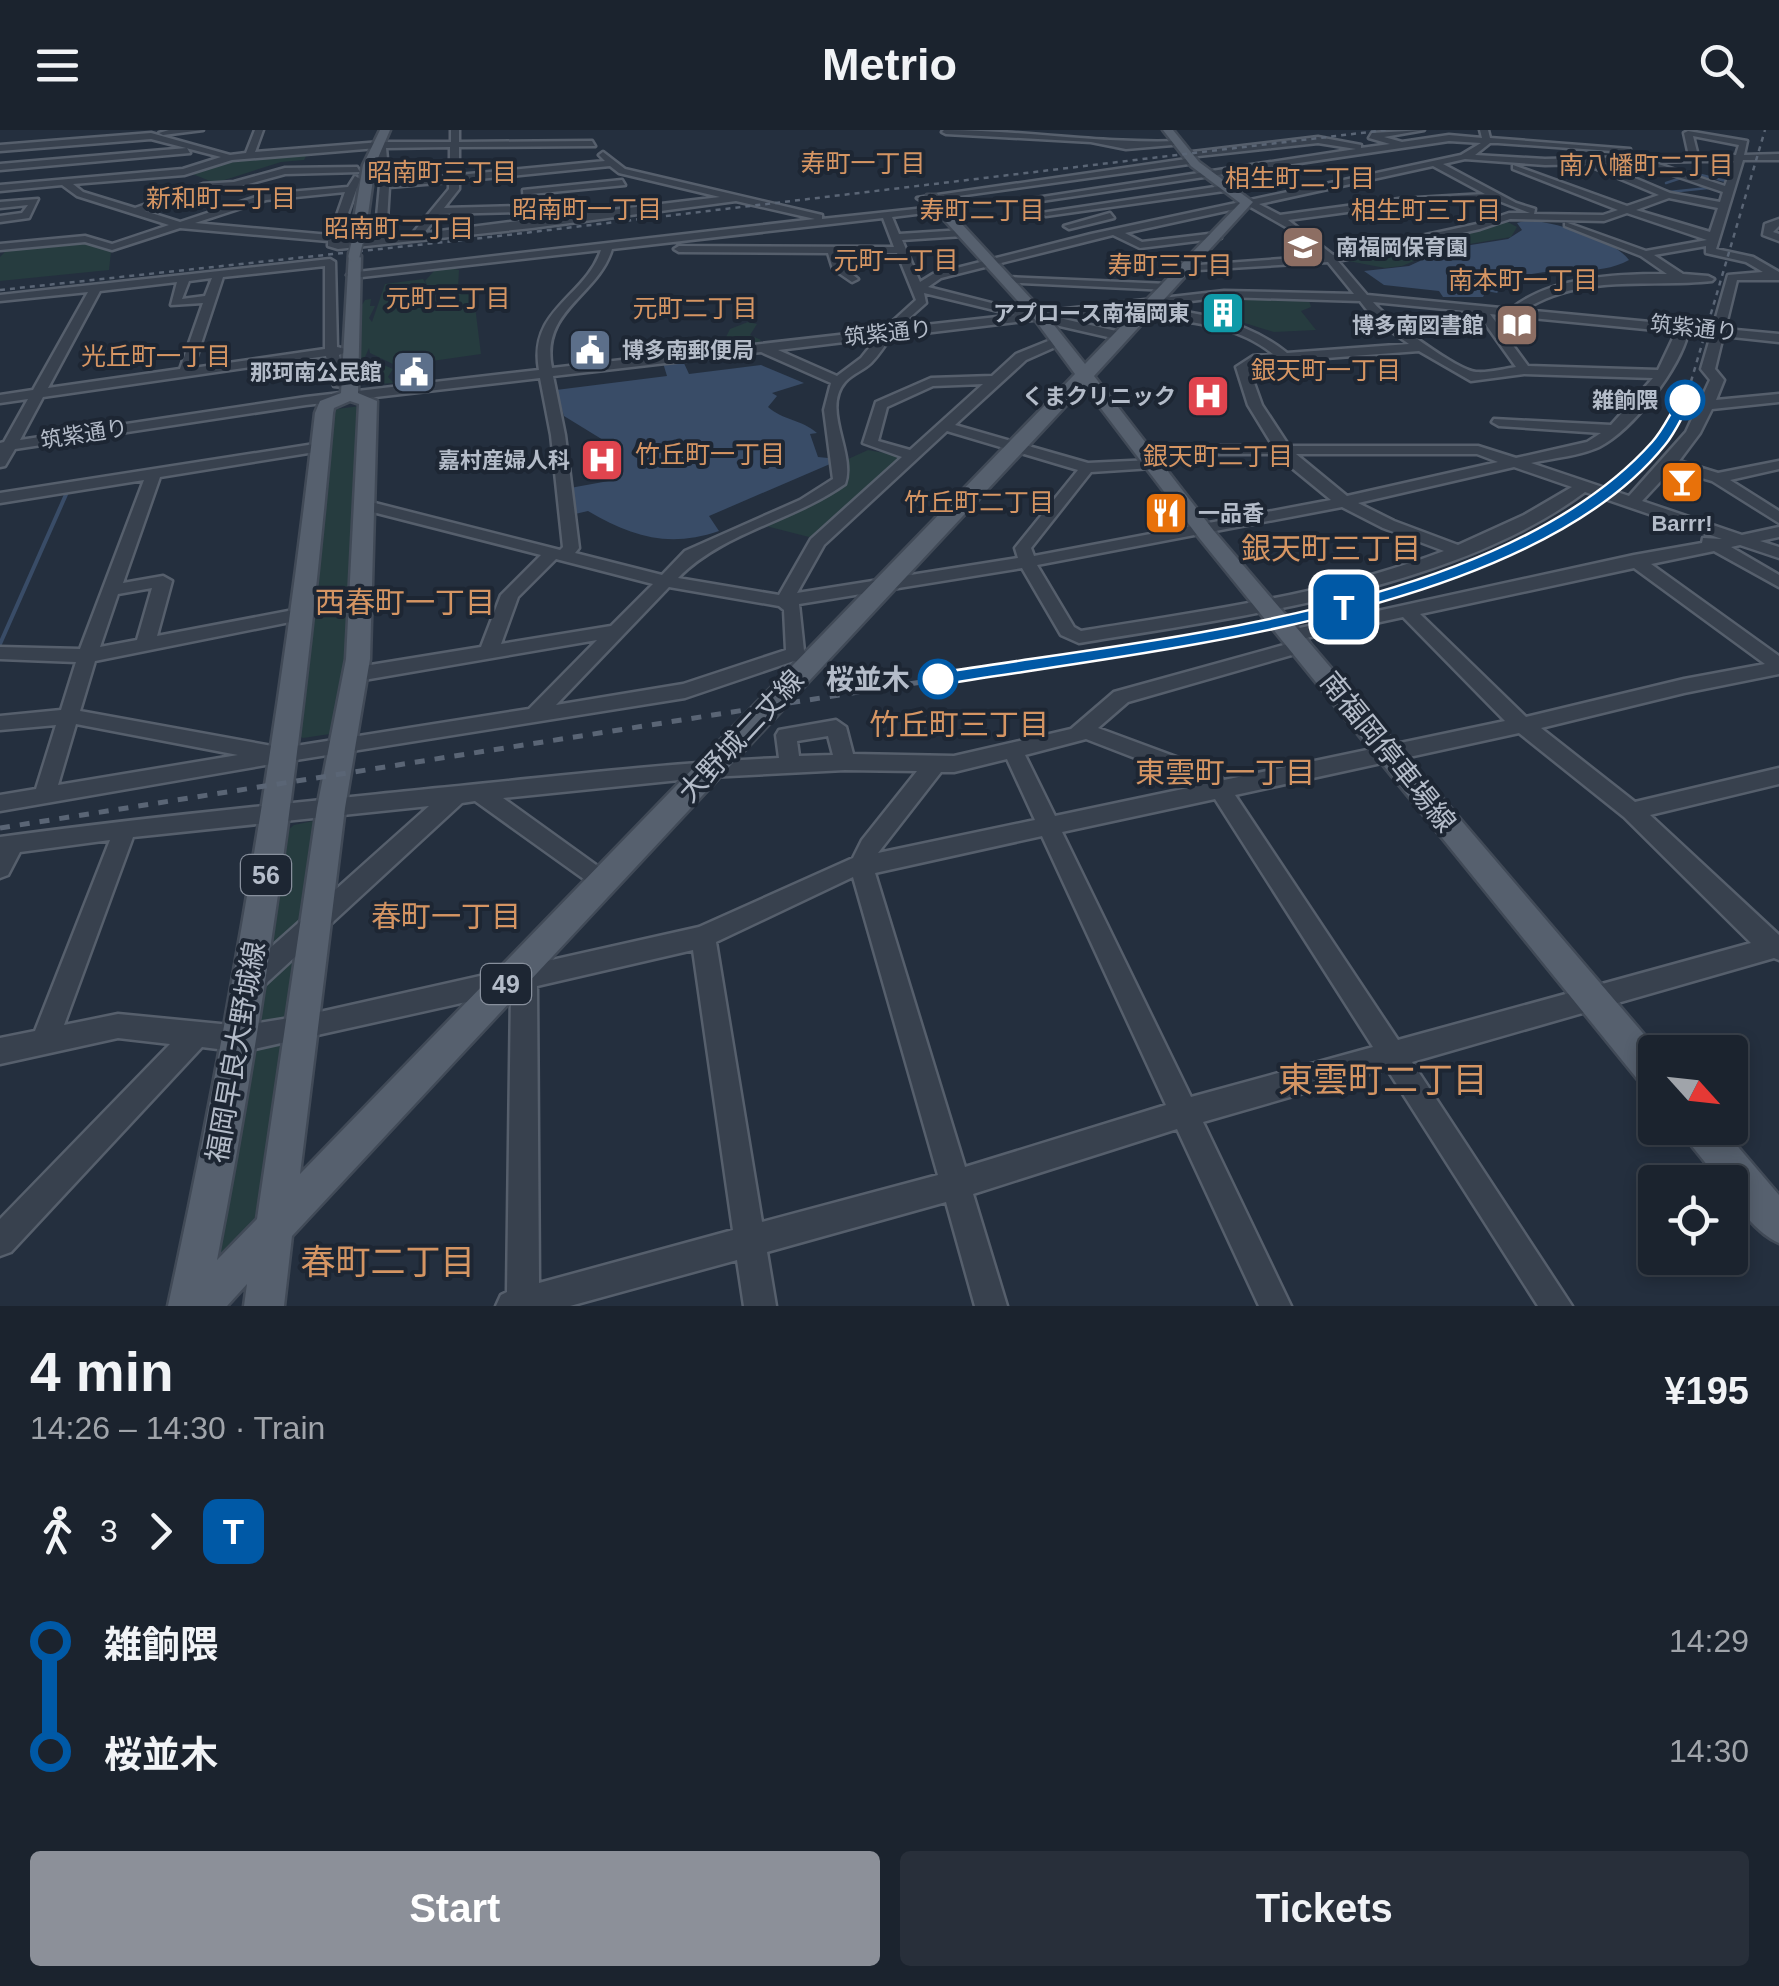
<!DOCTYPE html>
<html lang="en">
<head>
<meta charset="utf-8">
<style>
	:root { --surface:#1b232e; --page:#282f3a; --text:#f1f3f6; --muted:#a0a4aa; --line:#39404a; --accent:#8c9099 }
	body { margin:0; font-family:Helvetica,"Noto Sans JP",sans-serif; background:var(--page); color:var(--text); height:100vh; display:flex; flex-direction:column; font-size:38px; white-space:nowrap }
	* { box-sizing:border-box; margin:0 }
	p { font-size:32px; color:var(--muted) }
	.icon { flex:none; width:55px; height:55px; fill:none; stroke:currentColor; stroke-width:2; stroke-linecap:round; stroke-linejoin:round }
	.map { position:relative; height:1176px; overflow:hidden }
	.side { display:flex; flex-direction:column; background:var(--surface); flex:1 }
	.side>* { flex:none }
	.badge { padding:0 20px; border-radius:15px; font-size:35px; line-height:65px }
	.needle { width:65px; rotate:117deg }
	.controls { position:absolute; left:1638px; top:905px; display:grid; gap:20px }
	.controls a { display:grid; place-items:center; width:110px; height:110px; border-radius:10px; background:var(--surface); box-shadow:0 5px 15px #0003,0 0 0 2px var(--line); font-size:50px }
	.map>.badge { position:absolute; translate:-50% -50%; box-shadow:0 0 0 5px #fff }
	.legs { display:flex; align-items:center; gap:15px; height:110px; padding:0 30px; font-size:32px }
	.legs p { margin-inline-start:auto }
	.headline { display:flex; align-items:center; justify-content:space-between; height:170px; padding:0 30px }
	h1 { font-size:55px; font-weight:700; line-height:75px }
	.action { display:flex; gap:20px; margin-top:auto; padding:20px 30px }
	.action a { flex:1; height:115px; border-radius:10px; background:var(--accent); color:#fff; font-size:40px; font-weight:700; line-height:115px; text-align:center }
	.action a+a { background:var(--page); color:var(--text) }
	ul { padding:0 30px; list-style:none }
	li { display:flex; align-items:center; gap:35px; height:110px; font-size:38px }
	li i { display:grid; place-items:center; width:15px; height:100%; margin:0 12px; background:currentColor }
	li i::after { content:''; width:25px; height:25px; margin:-12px; border:8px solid; border-radius:50%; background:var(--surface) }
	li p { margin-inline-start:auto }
	li:first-child i { background:linear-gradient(#0000 50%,currentColor 0) }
	li:last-child i { background:linear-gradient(currentColor 50%,#0000 0) }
	header { display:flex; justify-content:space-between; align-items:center; height:130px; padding:0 30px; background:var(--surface); font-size:45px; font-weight:700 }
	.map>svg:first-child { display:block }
</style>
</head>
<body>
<header><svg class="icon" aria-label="menu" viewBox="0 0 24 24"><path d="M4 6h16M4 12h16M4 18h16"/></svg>Metrio<svg class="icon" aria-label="search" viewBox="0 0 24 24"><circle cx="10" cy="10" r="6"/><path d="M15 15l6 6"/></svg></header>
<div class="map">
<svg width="1779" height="1176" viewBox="0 0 1779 1176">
	<rect width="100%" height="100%" fill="#242f3e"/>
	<g fill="#263c3f">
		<polygon points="307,24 304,30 281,32 215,53 190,43 224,32"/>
		<polygon points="1504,90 1517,97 1511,107 1446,118 1402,136 1385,138 1338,129 1475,102"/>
		<polygon points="82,110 106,117 111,122 109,140 0,151 0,127 7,120"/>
		<path d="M445,137L459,140L458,158L451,162L458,164L470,157L485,159L469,166L474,168L481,224L397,236L370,223L369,218L365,227L393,239L388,247L394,253L377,254V245L359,241C353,226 360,196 362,185L357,183L365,170L371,169L370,176H375L369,188L372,192L385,154L423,149L432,164L425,151L434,141Z"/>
		<polygon points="1237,168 1309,170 1311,177 1301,181 1316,200 1274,202 1235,190"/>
		<polygon points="748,192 757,194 750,205 761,210 758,213 666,224 656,217 669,211 704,215 725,209 730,199"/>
		<polygon points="360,276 342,596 330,604 303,608 296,604 312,510 333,284 337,279"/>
		<polygon points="868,320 896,325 899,332 813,408 766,396 847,343 846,330"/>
		<polygon points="313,691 318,692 306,795 262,831 287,701 294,695"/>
		<polygon points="295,823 301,824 286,890 258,896 257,859"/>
		<polygon points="283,913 263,1094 209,1150 252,920"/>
	</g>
	<g fill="#394c67">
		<path d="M1528,90C1554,92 1614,109 1629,130C1588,153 1530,126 1497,163L1486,161L1483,167H1443L1439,161L1384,155L1364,141L1409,136L1446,119L1508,109L1522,100L1517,93Z"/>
		<path d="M683,231L689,244L761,235L804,253L772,263L777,266L768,277C782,290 803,290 817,303L810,304L818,327L828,328L830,334L709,386L719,401C669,418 632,407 588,381L575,384L570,358L614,350L622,340L621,321L564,286L556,260L667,246L663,233Z"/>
	</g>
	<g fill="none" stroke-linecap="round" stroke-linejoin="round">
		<g stroke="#394c67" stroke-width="2.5">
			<polyline points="1693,48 1701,45 1730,52"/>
			<polyline points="1666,53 1681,48"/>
			<polyline points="1669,62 1708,58"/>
		</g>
		<polyline stroke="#394c67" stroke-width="4" points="0,514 68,360"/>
		<g stroke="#565f6c" stroke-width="5">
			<g id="minor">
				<polygon points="169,0 203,0 163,5 159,3"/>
				<path d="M255,0H263L255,22L381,12H451V0H459V12L592,11L595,16L459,17V45L605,31L599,25L603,22L625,39L822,85V89L944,76L941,81L892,87L899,104L963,100L968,103L963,106L902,110L920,152L933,144L1091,104L1461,25L1481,13L1449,11L1028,73L1023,70L1356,19L1318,13L1189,27L1192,22L1318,7L1361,15V18L1390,14L1369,8L1372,3L1424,0L1384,7L1402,12L1449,5L1482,8L1480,0H1488L1490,8L1630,19L1626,22L1498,13H1490L1475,25L1545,29L1689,26L1684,3L1688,1L1747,11L1744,25L1779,24V30H1743L1716,119L1753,127L1779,142V150H1737L1725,199L1779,204V212L1723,206L1715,239L1724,250L1716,270L1779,264V272L1712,279L1700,303L1679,331L1718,343L1779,331V339L1730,350L1779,381V393L1712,351L1672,339L1642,371L1742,405L1779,397V407L1760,411L1779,417V428L1740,415L1731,417L1779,445V457L1714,421L1651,434L1779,526V544L1684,563L1541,598L1635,672L1779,638V654L1650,685L1779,805V830L1774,828L1412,932L1572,1176H1538L1387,939L1203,992L1291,1176H1259L1177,999L973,1064L1007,1176H975L946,1072L767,1122L776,1176H744L737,1130L570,1176H496L501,1165L507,1162L511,862L241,922L202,917L11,1122L0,1126V1089L170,914L118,908L0,934V908L35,901L110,710L20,722L8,745L0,748V707C146,687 292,673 438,658C551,647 665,633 779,628L776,605L779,600L836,590L846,597L853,624L954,626L1071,599L1114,562L1302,510L1309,512L1311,516L1309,520L1128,572L1098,598L1214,641L1224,650L1505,591L1403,487L1292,511L1286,509L1283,505L1286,501L1634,425L1702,413L1703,408L1722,409L1585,362C1453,460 1238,487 1079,513L1061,505L1022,438L799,474L804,521L816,529L814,534L807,535L794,531L685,568L277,633L0,681V665L36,659L56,595L0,600V586L61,580L76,532L0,529V517L80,519L144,350L0,373V363L321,313L328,317L321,321L160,347L123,453L163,446L172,451L157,506L304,478L313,484L310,488L95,531L80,581L283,618L529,579L597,510L358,551L348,544L358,537L481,517L501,465L541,425L361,379V373L367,371L560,420L563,417L551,305L540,248L306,275L15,319L5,336L0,337V313L4,312L28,269L0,273V265L33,260L88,162L0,171V165L330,129L335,132L337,217L350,220L339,225L345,250L353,252V258L334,256L326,226L43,267L20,310L306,267L539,240C528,179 586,167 601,120L353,148L347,145L349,143L815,89L736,71L532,98L338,119L328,116V111L180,98L112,120L85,112L0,120V114L85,106L112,114L169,95L77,66L62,55L0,61V55L183,39L221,27L151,9L0,21V15L151,3L230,25L246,23ZM1693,6L1739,15L1736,25L1698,26ZM450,17V46L389,52L386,18ZM377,18L380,55L375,108L338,112L360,49L355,46L348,57L265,64L180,92L145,81L207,59L234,58L285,44L360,42L357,37L285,38L234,52L203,54L135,78L83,62L73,54L184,45L232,30ZM1465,29L1545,35L1591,34L1592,37L1659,65L1627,76L1513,35V39L1618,80L1603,85L1534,84L1535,79L1516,73L1443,34ZM1699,31H1734L1725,56L1652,32ZM1652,32L1649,37L1723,62L1720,72L1670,63L1599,33ZM610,36L619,43L720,67L536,89L531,64L625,55L622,50L523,60L524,76L444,78L459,59V51ZM1433,36L1485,64L1399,69L1280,85L1259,74ZM449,52V59L412,104L386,107L389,57ZM345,62L330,105L195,93L266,70ZM1669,68L1718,78L1710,102L1636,80ZM1494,69L1530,83H1509L1477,94L1333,125L1288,90L1399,75ZM1249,76L1293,101L1322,126L1185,136L1179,139L1181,141L1328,132L1354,164L1224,161L1031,183L928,157L941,148L1113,105L1140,118L1221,108L1217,103L1142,112L1125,103ZM525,82L526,90L424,103L439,84ZM1627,83L1707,110L1646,121L1565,92V96L1641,126L1667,144C1617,144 1552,146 1511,179L1367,165L1338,131L1480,99L1510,89L1604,91ZM883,88L894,117L679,116L674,119L679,122L828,123L833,139L852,152L858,149L842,136L839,123H897L916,170L883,200L552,238C540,180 598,166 612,119ZM1706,116V123L1746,132L1763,142L1728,145L1713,198L1524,180C1582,143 1648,158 1712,151L1714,149L1708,146L1683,144L1654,125ZM325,136V219L193,238L223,147ZM212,148L205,166L182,169L189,151ZM177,152L171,175L203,173L180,239L48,258L100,161ZM924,163L1015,185L898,198L926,173ZM1224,167L1360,171L1374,189L1409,214L1287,223C1249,192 1188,177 1139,180V186L1143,187C1188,191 1236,194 1273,224L1253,226L1236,237L1248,275L1273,316H1140L1133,320L1140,324H1280L1292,338L1331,370L1034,426L1031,418L1091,342L1152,338L1159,334L1152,330L1088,333L955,295L1026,230L1062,214V208L1058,207L1016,224L992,246L931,248L876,272L863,313L902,327L811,409L779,465L678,448C723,402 793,391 845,354C856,323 821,280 845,252C852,244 864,240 871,233C879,225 885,215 891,207ZM1373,172L1477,182L1516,237C1503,239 1489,243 1476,242C1458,241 1386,188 1373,172ZM1490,184L1676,202L1658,240L1528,236ZM1688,203L1711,205L1701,239L1710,250L1686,302L1629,366L1531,333C1553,328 1580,326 1599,317C1634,299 1679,239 1688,203ZM877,208L861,228L837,246L778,220ZM1419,221L1471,251L1524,244L1653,248L1611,295L1494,289L1492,292L1499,296L1601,303L1587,312L1516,328L1478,316H1289L1262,275L1249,239L1261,233ZM761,222L831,253L824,280L833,349L800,370L685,421L662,445L575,423L579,418L565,305L553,246ZM983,254L910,320L878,311L887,277L933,256ZM947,301L1078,340L1015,418L1018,428L797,463L824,415ZM1296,324H1477L1498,332L1347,366ZM1514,337L1572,357L1524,385L1458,415L1394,391L1358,373ZM1342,377L1383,398L1444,421C1328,465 1203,481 1081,501L1074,497L1037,435ZM556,429L653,454L611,496L501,514L518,467ZM1634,438L1765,534L1684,549L1526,587L1420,484ZM669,457L779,476L784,480L786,520L683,554L556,575ZM152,458L137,510L100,517L118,464ZM76,594L238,625L58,655ZM1519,603L1624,687L1751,813L1398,910L1235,665ZM828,606L833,625L799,626L797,611ZM1086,609L1200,653L1202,655L1055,686L1025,625ZM1007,629L1035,690L878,723L941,642H954ZM845,640L917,641L862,710L853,728L699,797L302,886L241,896L118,884L64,895L133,707L429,676L240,845L236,853L240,861L249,865L258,861L462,673L475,671L602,762L610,759L614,752L610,745L503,668L709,647ZM1215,669L1373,917L1191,967L1062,702ZM1042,706L1166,975L965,1037L875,743ZM853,747L938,1045L762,1092L716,812ZM693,820L733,1100L539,1153L537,856Z"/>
				<path d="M944,0C1023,0 1101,14 1180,11L1184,14L1126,19L1091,12L946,4L942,2Z"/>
				<polygon points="187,18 190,23 0,40 0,34"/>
				<polygon points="1193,28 1196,33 922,71 917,68"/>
				<polygon points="1228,55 1231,60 1046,86 1041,83"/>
				<polygon points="38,69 29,88 0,92 0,86 22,83 28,75 0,78 0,72"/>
				<polygon points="1110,83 1114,88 1069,99 1064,96"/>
				<polygon points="1779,89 1779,96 1773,102 1779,104 1779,111 1763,105 1765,94"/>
				<polygon points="1006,147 1168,154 1174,157 1168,160 1002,152 1002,148"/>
				<polygon points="1055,187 1125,203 1127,206 1121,210 1051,194 1049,191"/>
			</g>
		</g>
		<g stroke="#414a57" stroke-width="5">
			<g id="major">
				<polygon points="380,0 390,0 375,35 364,113 357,117 350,113 363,35"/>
				<path d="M1163,0H1173L1199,32L1253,72L1094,246L1214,401L1659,922H1655V961L1643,956L1200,409L1084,256L292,1106L284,1176H244L247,1154L227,1176H168C232,880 281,584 315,283L320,271L341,263L349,123L361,126L358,263L377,271L370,529L345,678L300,1044L1075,244L1036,191L927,71V65H935L1046,185L1085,234L1240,73L1191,36ZM350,271L359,274L346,529L317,678L257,1089L217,1130C271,850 308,567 333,283L334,278Z"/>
				<path d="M1681,998H1722L1779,1065V1113C1760,1105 1730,1074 1730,1052H1721L1687,1010Z"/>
			</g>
		</g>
		<use href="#minor" fill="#38414e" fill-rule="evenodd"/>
		<use href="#major" fill="#56606e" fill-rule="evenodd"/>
		<g stroke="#5a6575" stroke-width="2.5" stroke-dasharray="5 5" stroke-linecap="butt">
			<polyline points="0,160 482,108 1386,0"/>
			<polyline points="1669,296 1687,265 1765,0"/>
		</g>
		<path stroke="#5a6575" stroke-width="4" stroke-dasharray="8 8" stroke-linecap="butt" d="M1158,515C1310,491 1587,436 1670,293"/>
		<polyline stroke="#5a6575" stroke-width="5" stroke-dasharray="10 10" stroke-linecap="butt" points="0,698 1174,512"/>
		<g stroke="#414a57" stroke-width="14" stroke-linecap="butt">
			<polyline id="major-bridge" points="354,126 357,113"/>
		</g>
		<use href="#major-bridge" stroke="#56606e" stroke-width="11"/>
	</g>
	<path fill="#0059a6" stroke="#fff" stroke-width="2.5" d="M1685,266L1692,270C1683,284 1676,302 1665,315C1528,486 1145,521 938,555L929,549L938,543C1153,508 1501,481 1652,312C1664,299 1671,281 1681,267Z"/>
	<defs>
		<g id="school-square" transform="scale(2.25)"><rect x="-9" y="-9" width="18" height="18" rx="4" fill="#8d6e63" stroke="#1d2633"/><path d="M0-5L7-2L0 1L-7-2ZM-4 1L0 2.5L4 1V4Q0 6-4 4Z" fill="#fff"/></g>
		<g id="building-square" transform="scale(2.25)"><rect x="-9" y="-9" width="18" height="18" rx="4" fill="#0f9aa8" stroke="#1d2633"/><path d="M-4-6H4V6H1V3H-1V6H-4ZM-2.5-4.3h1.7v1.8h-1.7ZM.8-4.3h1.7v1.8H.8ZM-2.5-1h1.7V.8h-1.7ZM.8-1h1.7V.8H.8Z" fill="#fff"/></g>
		<g id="library-square" transform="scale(2.25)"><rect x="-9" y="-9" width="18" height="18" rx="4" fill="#8d6e63" stroke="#1d2633"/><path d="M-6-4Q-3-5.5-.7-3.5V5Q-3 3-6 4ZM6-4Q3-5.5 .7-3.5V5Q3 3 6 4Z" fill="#fff"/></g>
		<g id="civic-square" transform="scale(2.25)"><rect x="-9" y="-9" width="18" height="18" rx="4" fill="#5c6f8a" stroke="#1d2633"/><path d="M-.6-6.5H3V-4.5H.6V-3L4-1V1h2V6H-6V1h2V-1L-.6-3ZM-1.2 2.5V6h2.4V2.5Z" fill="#fff"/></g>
		<g id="hospital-square" transform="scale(2.25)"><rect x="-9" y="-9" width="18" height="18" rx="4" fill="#e0444e" stroke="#1d2633"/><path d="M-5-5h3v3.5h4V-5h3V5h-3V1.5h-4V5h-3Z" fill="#fff"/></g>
		<g id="bar-square" transform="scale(2.25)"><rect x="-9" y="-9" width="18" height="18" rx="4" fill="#e8710a" stroke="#1d2633"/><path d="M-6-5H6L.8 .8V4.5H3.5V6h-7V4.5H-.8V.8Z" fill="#fff"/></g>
		<g id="restaurant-square" transform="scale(2.25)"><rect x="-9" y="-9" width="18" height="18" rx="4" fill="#e8710a" stroke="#1d2633"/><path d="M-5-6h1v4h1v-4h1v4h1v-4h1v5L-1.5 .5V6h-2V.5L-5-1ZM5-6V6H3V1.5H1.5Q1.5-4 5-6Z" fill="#fff"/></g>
	</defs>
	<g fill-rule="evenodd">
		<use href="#school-square" x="1303" y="117"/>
		<use href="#building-square" x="1223" y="183"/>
		<use href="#library-square" x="1517" y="195"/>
		<use href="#civic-square" x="590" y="220"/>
		<use href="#civic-square" x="414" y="242"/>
		<use href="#hospital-square" x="1208" y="266"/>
		<use href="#hospital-square" x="602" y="330"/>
		<use href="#bar-square" x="1682" y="352"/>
		<use href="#restaurant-square" x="1166" y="383"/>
	</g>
	<g fill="#fff" stroke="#0059a6" stroke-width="5">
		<circle cx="1685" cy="270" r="18"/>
		<circle cx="938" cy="549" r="18"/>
	</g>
	<g text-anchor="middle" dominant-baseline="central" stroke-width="8" stroke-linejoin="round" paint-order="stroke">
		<g font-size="22" font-weight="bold" fill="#b4bcc9" stroke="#1d2633" text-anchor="end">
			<text x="1336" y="117" text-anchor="start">南福岡保育園</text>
			<text x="1190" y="183">アプロース南福岡東</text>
			<text x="1484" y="195">博多南図書館</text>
			<text x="622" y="220" text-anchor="start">博多南郵便局</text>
			<text x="382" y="242">那珂南公民館</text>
			<text x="1176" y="266">くまクリニック</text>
			<text x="570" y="330">嘉村産婦人科</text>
			<text x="1198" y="383" text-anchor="start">一品香</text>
			<text x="1682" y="393" text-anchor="middle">Barrr!</text>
		</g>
		<g font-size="22" fill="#b4bcc9" stroke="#1d2633">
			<text transform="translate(1694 198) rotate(6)">筑紫通り</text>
			<text transform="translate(888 203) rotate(-6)">筑紫通り</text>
			<text transform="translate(84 304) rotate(-9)">筑紫通り</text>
		</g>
		<g font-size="22" font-weight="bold" fill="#b4bcc9" stroke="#1d2633" text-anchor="end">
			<text x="1658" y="270">雑餉隈</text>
		</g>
		<g font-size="25" fill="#d59563" stroke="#1d2633">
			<text x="863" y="33">寿町一丁目</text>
			<text x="1646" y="35">南八幡町二丁目</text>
			<text x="442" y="42">昭南町三丁目</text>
			<text x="1300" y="48">相生町二丁目</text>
			<text x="221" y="68">新和町二丁目</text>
			<text x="587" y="79">昭南町一丁目</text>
			<text x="982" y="80">寿町二丁目</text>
			<text x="1426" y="80">相生町三丁目</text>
			<text x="399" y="98">昭南町二丁目</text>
			<text x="896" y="130">元町一丁目</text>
			<text x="1170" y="135">寿町三丁目</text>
			<text x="1523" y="150">南本町一丁目</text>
			<text x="448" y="168">元町三丁目</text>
			<text x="695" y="178">元町二丁目</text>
			<text x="156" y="226">光丘町一丁目</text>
			<text x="1326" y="240">銀天町一丁目</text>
			<text x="710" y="324">竹丘町一丁目</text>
			<text x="1218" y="326">銀天町二丁目</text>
			<text x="979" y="372">竹丘町二丁目</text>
		</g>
		<g fill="#1d2633" stroke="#878f9c" stroke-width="2.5">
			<rect x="241" y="725" width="50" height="40" rx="8"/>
			<rect x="481" y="834" width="50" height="40" rx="8"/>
		</g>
		<g font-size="25" font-weight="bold" fill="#b4bcc9">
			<text x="266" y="745">56</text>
			<text x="506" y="854">49</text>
		</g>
		<g font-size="28" font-weight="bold" fill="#b4bcc9" stroke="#1d2633" text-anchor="end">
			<text x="910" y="549">桜並木</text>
		</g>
		<g font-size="28" fill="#b4bcc9" stroke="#1d2633">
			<text transform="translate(741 606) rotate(-47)">大野城二丈線</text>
			<text transform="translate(1388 622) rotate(51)">南福岡停車場線</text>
			<text transform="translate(236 922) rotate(-80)">福岡早良大野城線</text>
		</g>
		<g font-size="30" fill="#d59563" stroke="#1d2633">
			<text x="1331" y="418">銀天町三丁目</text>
			<text x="405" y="472">西春町一丁目</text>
			<text x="959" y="594">竹丘町三丁目</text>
			<text x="1225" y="642">東雲町一丁目</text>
			<text x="446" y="786">春町一丁目</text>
		</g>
		<g font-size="35" fill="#d59563" stroke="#1d2633">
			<text x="1383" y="949">東雲町二丁目</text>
			<text x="388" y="1131">春町二丁目</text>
		</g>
	</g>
</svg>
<div class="controls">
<a><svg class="needle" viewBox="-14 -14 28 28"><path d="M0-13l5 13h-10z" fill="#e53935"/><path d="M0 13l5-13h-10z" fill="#a0a4aa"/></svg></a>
<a><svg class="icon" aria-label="locate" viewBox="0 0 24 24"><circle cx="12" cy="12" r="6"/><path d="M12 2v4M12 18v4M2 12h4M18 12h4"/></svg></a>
</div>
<b class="badge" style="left:1344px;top:477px;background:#0059a6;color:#fff">T</b>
</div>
<section class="side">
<div class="headline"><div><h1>4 min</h1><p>14:26 – 14:30 · Train</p></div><b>¥195</b></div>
<div class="legs"><svg class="icon" aria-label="walk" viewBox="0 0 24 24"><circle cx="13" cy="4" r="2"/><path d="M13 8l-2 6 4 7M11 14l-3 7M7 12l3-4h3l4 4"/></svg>3<svg class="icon" aria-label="forward" viewBox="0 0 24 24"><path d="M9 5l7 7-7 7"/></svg><b class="badge" style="background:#0059a6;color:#fff">T</b></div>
<ul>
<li><i style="color:#0059a6"></i><b>雑餉隈</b><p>14:29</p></li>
<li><i style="color:#0059a6"></i><b>桜並木</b><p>14:30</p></li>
</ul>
<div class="action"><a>Start</a><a>Tickets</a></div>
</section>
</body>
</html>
